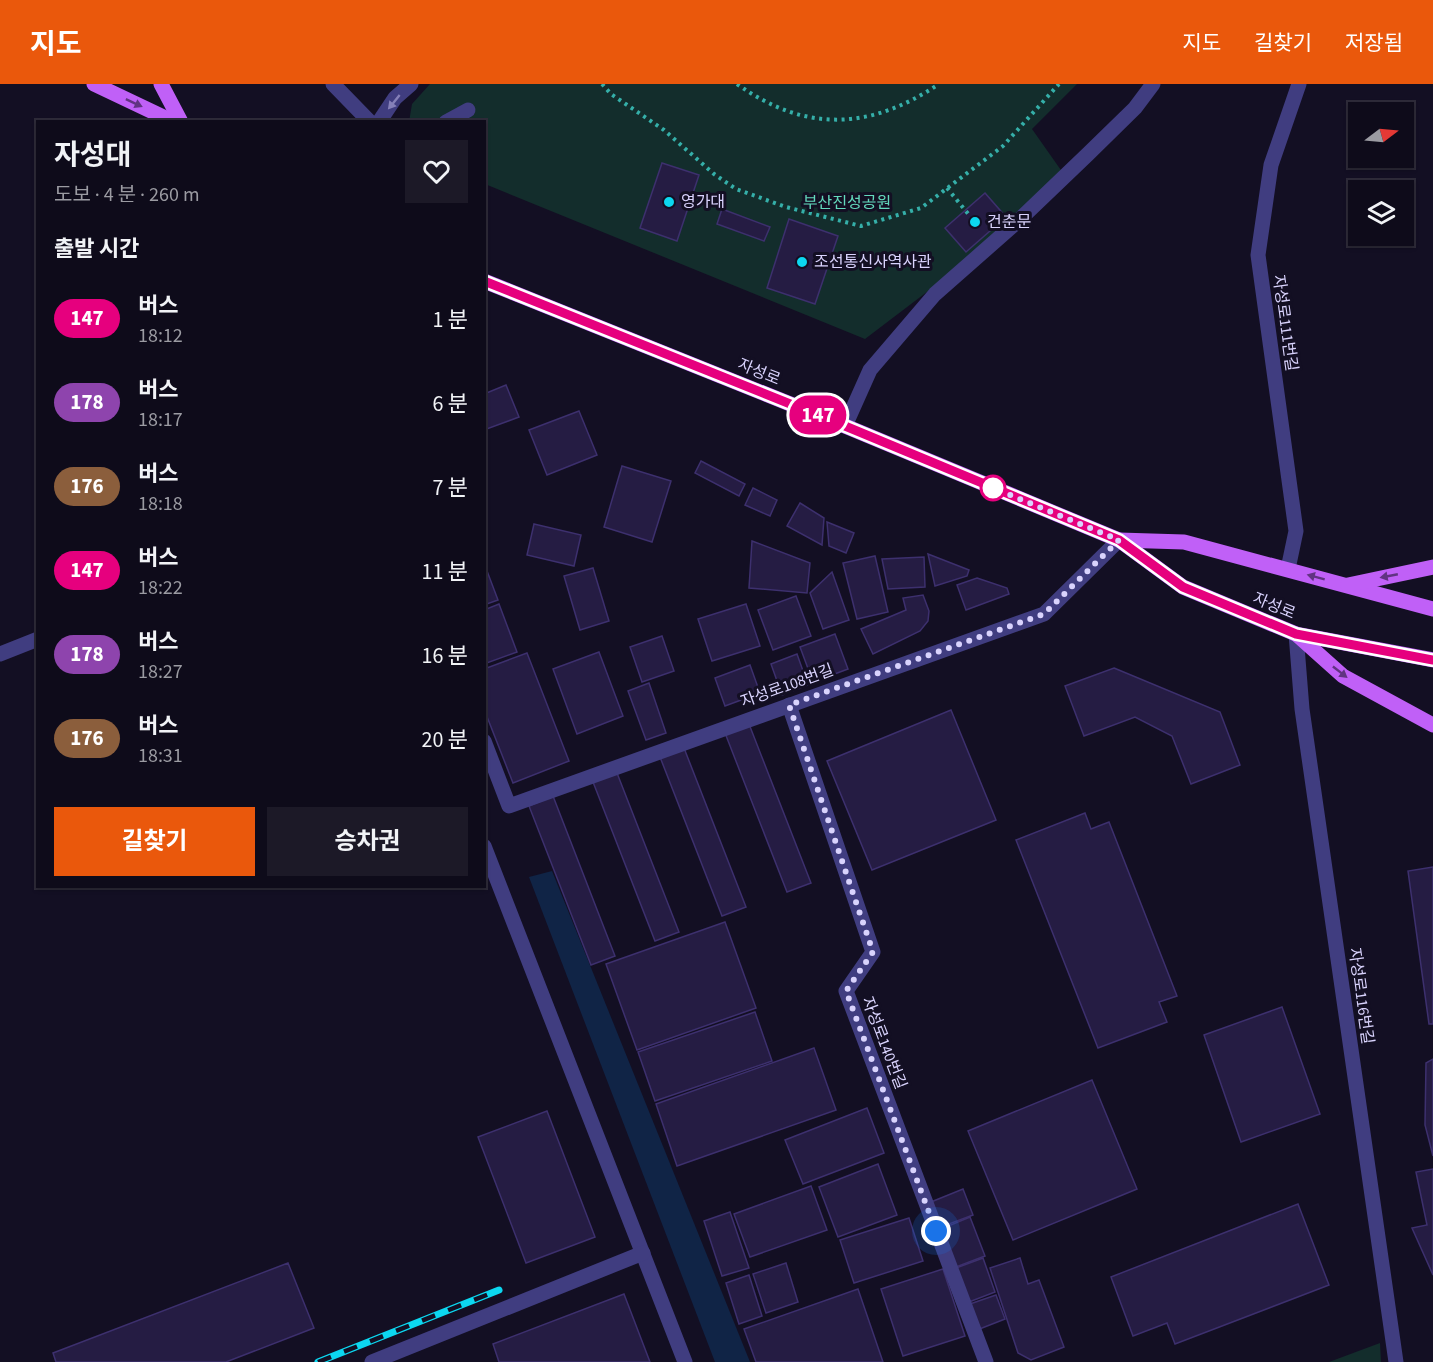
<!DOCTYPE html>
<html lang="ko">
<head>
<meta charset="utf-8">
<style>
	:root { --surface:#0e0b1a; --page:#1c1927; --text:#f1f3f6; --muted:#9b9ba2; --line:#2e2b39; --accent:#ea580c }
	body { margin:0; font-family:"Source Sans 3","Noto Sans KR",sans-serif; background:var(--page); color:var(--text); height:100vh; display:flex; flex-direction:column; font-size:22px; white-space:nowrap }
	* { box-sizing:border-box; margin:0 }
	p { font-size:20px; color:var(--muted) }
	.icon { flex:none; width:33px; height:33px; fill:none; stroke:currentColor; stroke-width:2; stroke-linecap:round; stroke-linejoin:round }
	.map { position:relative; flex:1; overflow:hidden }
	.details { position:absolute; left:36px; top:36px; width:450px; height:768px; display:flex; flex-direction:column; background:var(--surface); border-radius:0px; box-shadow:0 2px 4px #0004,0 0 0 2px var(--line) }
	.details>* { flex:none }
	.badge { padding:0 12px; border-radius:20px; font-size:21px; line-height:39px }
	.needle { width:39px; rotate:74deg }
	.fabs { position:absolute; left:1348px; top:18px; display:grid; gap:12px }
	.fabs a { display:grid; place-items:center; width:66px; height:66px; border-radius:0px; background:var(--surface); box-shadow:0 2px 4px #0004,0 0 0 2px var(--line); font-size:30px }
	.you { position:absolute; width:30px; height:30px; margin:-15px; border:4px solid #fff; border-radius:50%; background:#1a73e8; box-shadow:0 0 0 9px #1a73e833 }
	.map>.badge { position:absolute; translate:-50% -50%; box-shadow:0 0 0 3px #fff }
	h2 { padding:0 18px; font-size:22px; line-height:54px }
	.round { display:grid; place-items:center; flex:none; width:63px; height:63px; border-radius:0px; background:var(--page) }
	.head { display:flex; align-items:center; justify-content:space-between; height:102px; padding:0 18px }
	h1 { font-size:28px; font-weight:700; line-height:45px }
	.cta { display:flex; gap:12px; margin-top:auto; padding:12px 18px }
	.cta a { flex:1; height:69px; border-radius:0px; background:var(--accent); color:#fff; font-size:24px; font-weight:700; line-height:69px; text-align:center }
	.cta a+a { background:var(--page); color:var(--text) }
	ul { padding:0; list-style:none }
	li { display:flex; align-items:center; gap:18px; height:84px; padding:0 18px }
	li div { flex:1 }
	li b { display:block; font-size:22px }
	li em { font-style:normal }
	li .badge { min-width:66px; font-weight:700; text-align:center }
	header { display:flex; align-items:center; gap:36px; box-sizing:border-box; height:84px; padding:0 30px; background:var(--accent); color:#fff }
	header strong { font-size:28px }
	nav { display:flex; gap:33px; margin-inline-start:auto; font-size:21px }
	.map>svg:first-child { display:block }
</style>
</head>
<body>
<header>
<strong>지도</strong>
<nav><a>지도</a><a>길찾기</a><a>저장됨</a></nav>
</header>
<div class="map">
<svg width="1433" height="1278" viewBox="0 0 1433 1278">
	<rect width="100%" height="100%" fill="#130f23"/>
	<g fill="#132d2c">
		<polygon points="430,0 1077,0 1032,45 1063,89 961,182 865,255 485,100 484,38 409,38 412,20"/>
		<polygon points="1380,1259 1381,1278 1329,1278"/>
	</g>
	<polygon fill="#102446" points="552,787 750,1278 715,1278 529,793"/>
	<g fill="#251c43" stroke="#3d306e" stroke-width="1.5">
		<polygon points="662,79 699,91 677,157 640,144"/>
		<polygon points="985,109 1006,133 966,168 945,144"/>
		<polygon points="722,125 770,143 764,157 717,140"/>
		<polygon points="789,135 838,152 815,220 767,204"/>
		<polygon points="506,301 519,333 484,346 484,310"/>
		<polygon points="579,327 597,371 547,391 529,346"/>
		<polygon points="701,377 745,400 739,412 695,389"/>
		<polygon points="622,382 671,397 652,458 604,443"/>
		<polygon points="753,404 777,416 770,432 745,421"/>
		<polygon points="800,419 824,434 822,461 787,442"/>
		<polygon points="827,438 854,449 846,469 829,462"/>
		<polygon points="534,440 581,451 574,482 527,471"/>
		<polygon points="752,457 810,479 807,509 749,504"/>
		<polygon points="928,470 969,486 967,492 935,502"/>
		<polygon points="875,472 888,528 857,535 843,479"/>
		<polygon points="924,473 925,503 888,505 882,475"/>
		<polygon points="484,479 498,516 484,521"/>
		<polygon points="593,484 609,537 580,546 564,492"/>
		<polygon points="832,488 849,536 823,545 810,509"/>
		<polygon points="977,494 1007,504 1009,510 966,526 957,501"/>
		<polygon points="923,511 929,527 928,537 920,547 873,570 861,545 906,526 903,514"/>
		<polygon points="796,512 811,552 773,566 758,526"/>
		<polygon points="499,520 517,568 484,580 484,526"/>
		<polygon points="746,520 760,562 712,577 698,535"/>
		<polygon points="835,550 848,585 813,598 800,563"/>
		<polygon points="662,552 674,587 642,598 630,563"/>
		<polygon points="599,568 623,632 577,650 553,585"/>
		<polygon points="527,569 569,677 513,699 484,625 484,585"/>
		<polygon points="797,570 808,601 782,611 771,580"/>
		<polygon points="750,581 760,609 725,622 715,594"/>
		<polygon points="1114,584 1220,628 1240,681 1191,700 1172,652 1135,633 1084,652 1065,602"/>
		<polygon points="649,599 666,649 646,656 628,607"/>
		<polygon points="951,626 996,736 872,786 827,677"/>
		<polygon points="749,640 811,799 787,808 725,649"/>
		<polygon points="684,664 746,823 722,832 660,673"/>
		<polygon points="617,689 679,848 655,857 593,698"/>
		<polygon points="553,712 615,872 591,881 529,722"/>
		<polygon points="1085,729 1091,745 1109,738 1177,912 1159,918 1167,938 1098,964 1016,756"/>
		<polygon points="1433,783 1433,940 1429,940 1408,787"/>
		<polygon points="725,838 756,924 637,966 606,880"/>
		<polygon points="1282,923 1320,1030 1241,1058 1204,951"/>
		<polygon points="755,928 772,977 655,1017 638,968"/>
		<polygon points="814,964 836,1026 677,1082 656,1020"/>
		<polygon points="1433,975 1433,1072 1425,1041 1426,979"/>
		<polygon points="1092,996 1137,1105 1013,1156 968,1047"/>
		<polygon points="867,1024 884,1069 803,1100 785,1056"/>
		<polygon points="547,1027 595,1153 526,1179 478,1053"/>
		<polygon points="878,1080 897,1131 838,1153 819,1103"/>
		<polygon points="1433,1085 1433,1191 1412,1144 1427,1141 1416,1088"/>
		<polygon points="811,1102 827,1146 750,1173 734,1130"/>
		<polygon points="963,1105 973,1131 941,1143 931,1118"/>
		<polygon points="1298,1120 1329,1201 1175,1260 1167,1239 1133,1252 1111,1193"/>
		<polygon points="730,1128 749,1184 722,1192 704,1137"/>
		<polygon points="970,1133 985,1172 956,1183 941,1145"/>
		<polygon points="909,1134 923,1177 854,1199 840,1156"/>
		<polygon points="983,1174 995,1208 969,1218 956,1184"/>
		<polygon points="1020,1174 1028,1200 1039,1196 1064,1263 1031,1276 1018,1269 990,1184"/>
		<polygon points="288,1179 314,1244 226,1278 56,1278 53,1269"/>
		<polygon points="786,1179 798,1218 766,1229 753,1190"/>
		<polygon points="943,1185 965,1252 903,1272 881,1205"/>
		<polygon points="749,1191 762,1232 739,1240 726,1199"/>
		<polygon points="858,1205 883,1278 756,1278 744,1245"/>
		<polygon points="624,1210 650,1278 499,1278 493,1260"/>
		<polygon points="996,1211 1005,1235 977,1246 967,1221"/>
	</g>
	<g fill="none" stroke-linecap="round" stroke-linejoin="round">
		<g stroke="#35afa9" stroke-width="4" stroke-dasharray="3 4.5" stroke-linecap="butt">
			<polyline points="602,0 611,10 664,46 714,90 736,105 786,123 861,142 921,124 1003,62 1059,0"/>
			<path d="M737,0C806,49 870,46 939,0"/>
			<polyline points="947,104 979,143"/>
		</g>
		<g stroke="#403d80" stroke-width="15">
			<polyline points="333,0 370,38"/>
			<polyline points="379,38 395,14 411,0"/>
			<polyline points="446,38 468,26"/>
			<polyline points="845,342 870,286 935,210 1017,138 1088,70 1135,24 1153,0"/>
			<polyline points="1288,485 1296,447 1258,171 1271,81 1299,0"/>
			<polyline points="1296,550 1302,625 1396,1278"/>
			<polyline points="0,570 38,555"/>
			<polyline points="789,621 873,868 846,907 986,1278"/>
			<polyline points="484,657 509,722 1044,530 1119,456"/>
			<polyline points="484,762 685,1278"/>
			<polyline points="372,1278 643,1169"/>
		</g>
		<g stroke="#c060f7" stroke-width="15">
			<polyline points="94,0 174,38"/>
			<polyline points="161,0 181,38"/>
			<polyline points="484,197 845,342 1119,456 1183,503 1296,550 1433,576"/>
			<polyline points="1119,456 1184,458 1433,525"/>
			<polyline points="1348,501 1433,483"/>
			<polyline points="1296,550 1343,592 1433,641"/>
		</g>
		<g stroke="#0cd7f0" stroke-width="7">
			<polyline id="rail" points="318,1278 499,1206"/>
		</g>
		<use href="#rail" stroke="#130f23" stroke-width="4.5" stroke-dasharray="14" stroke-linecap="butt"/>
	</g>
	<defs><path id="oneway-solid" d="M-6-.8H1V-3.2L6.5 0L1 3.2V.8H-6Z" transform="scale(1.5)"/></defs>
	<use fill="#8580b8" href="#oneway-solid" transform="translate(394 18) rotate(129)"/>
	<g fill="#613382">
		<use href="#oneway-solid" transform="translate(134 19) rotate(25)"/>
		<use href="#oneway-solid" transform="translate(1389 492) rotate(169)"/>
		<use href="#oneway-solid" transform="translate(1316 493) rotate(-165)"/>
		<use href="#oneway-solid" transform="translate(1340 588) rotate(38)"/>
	</g>
	<g fill="none" stroke-linecap="round" stroke-linejoin="round">
		<g stroke="#fff" stroke-width="14">
			<polyline id="line" points="484,197 845,342 1119,456 1183,503 1296,550 1433,576"/>
		</g>
		<use href="#line" stroke="#e6007e" stroke-width="9"/>
		<polyline stroke="#d9d3fd" stroke-width="6" stroke-dasharray="0 10.8" points="936,1147 846,907 873,868 789,621 1044,530 1119,456 993,404"/>
	</g>
	<g fill="#0cd7f0" stroke="#130f23" stroke-width="2">
		<circle cx="669" cy="118" r="6"/>
		<circle cx="975" cy="138" r="6"/>
		<circle cx="802" cy="178" r="6"/>
	</g>
	<circle fill="#fff" stroke="#e6007e" stroke-width="3" cx="993" cy="404" r="12"/>
	<g text-anchor="middle" dominant-baseline="central" stroke-width="6" stroke-linejoin="round" paint-order="stroke">
		<g font-size="16" fill="#d9d3fd" stroke="#130f23" text-anchor="start">
			<text x="681" y="118">영가대</text>
			<text x="987" y="138">건춘문</text>
			<text x="814" y="178">조선통신사역사관</text>
		</g>
		<g font-size="16" fill="#63d9bd" stroke="#130f23">
			<text x="847" y="119">부산진성공원</text>
		</g>
		<g font-size="16" fill="#d9d3fd" stroke="#130f23">
			<text transform="translate(1285 239) rotate(82)">자성로111번길</text>
			<text transform="translate(759 288) rotate(22)">자성로</text>
			<text transform="translate(1274 522) rotate(22)">자성로</text>
			<text transform="translate(787 602) rotate(-20)">자성로108번길</text>
			<text transform="translate(1361 912) rotate(82)">자성로116번길</text>
			<text transform="translate(884 959) rotate(69)">자성로140번길</text>
		</g>
	</g>
</svg>
<div class="fabs">
<a><svg class="needle" viewBox="-14 -14 28 28"><path d="M0-13l5 13h-10z" fill="#e53935"/><path d="M0 13l5-13h-10z" fill="#9b9ba2"/></svg></a>
<a><svg class="icon" aria-label="layers" viewBox="0 0 24 24"><path d="M12 4l9 5-9 5-9-5zM3 14l9 5 9-5"/></svg></a>
</div>
<div class="you" style="left:936px;top:1147px"></div>
<b class="badge" style="left:818px;top:331px;background:#e6007e;color:#fff">147</b>
<section class="details">
<div class="head"><div><h1>자성대</h1><p>도보 · 4 분 · 260 m</p></div><a class="round"><svg class="icon" aria-label="heart" viewBox="0 0 24 24"><path d="M12 20l-8-8c-3-5 5-10 8-4 3-6 11-1 8 4z"/></svg></a></div>
<h2>출발 시간</h2>
<ul>
<li><span class="badge" style="background:#e6007e;color:#fff">147</span><div><b>버스</b><p>18:12</p></div><em>1 분</em></li>
<li><span class="badge" style="background:#8e44ad;color:#fff">178</span><div><b>버스</b><p>18:17</p></div><em>6 분</em></li>
<li><span class="badge" style="background:#8b5e3c;color:#fff">176</span><div><b>버스</b><p>18:18</p></div><em>7 분</em></li>
<li><span class="badge" style="background:#e6007e;color:#fff">147</span><div><b>버스</b><p>18:22</p></div><em>11 분</em></li>
<li><span class="badge" style="background:#8e44ad;color:#fff">178</span><div><b>버스</b><p>18:27</p></div><em>16 분</em></li>
<li><span class="badge" style="background:#8b5e3c;color:#fff">176</span><div><b>버스</b><p>18:31</p></div><em>20 분</em></li>
</ul>
<div class="cta"><a>길찾기</a><a>승차권</a></div>
</section>
</div>
</body>
</html>
